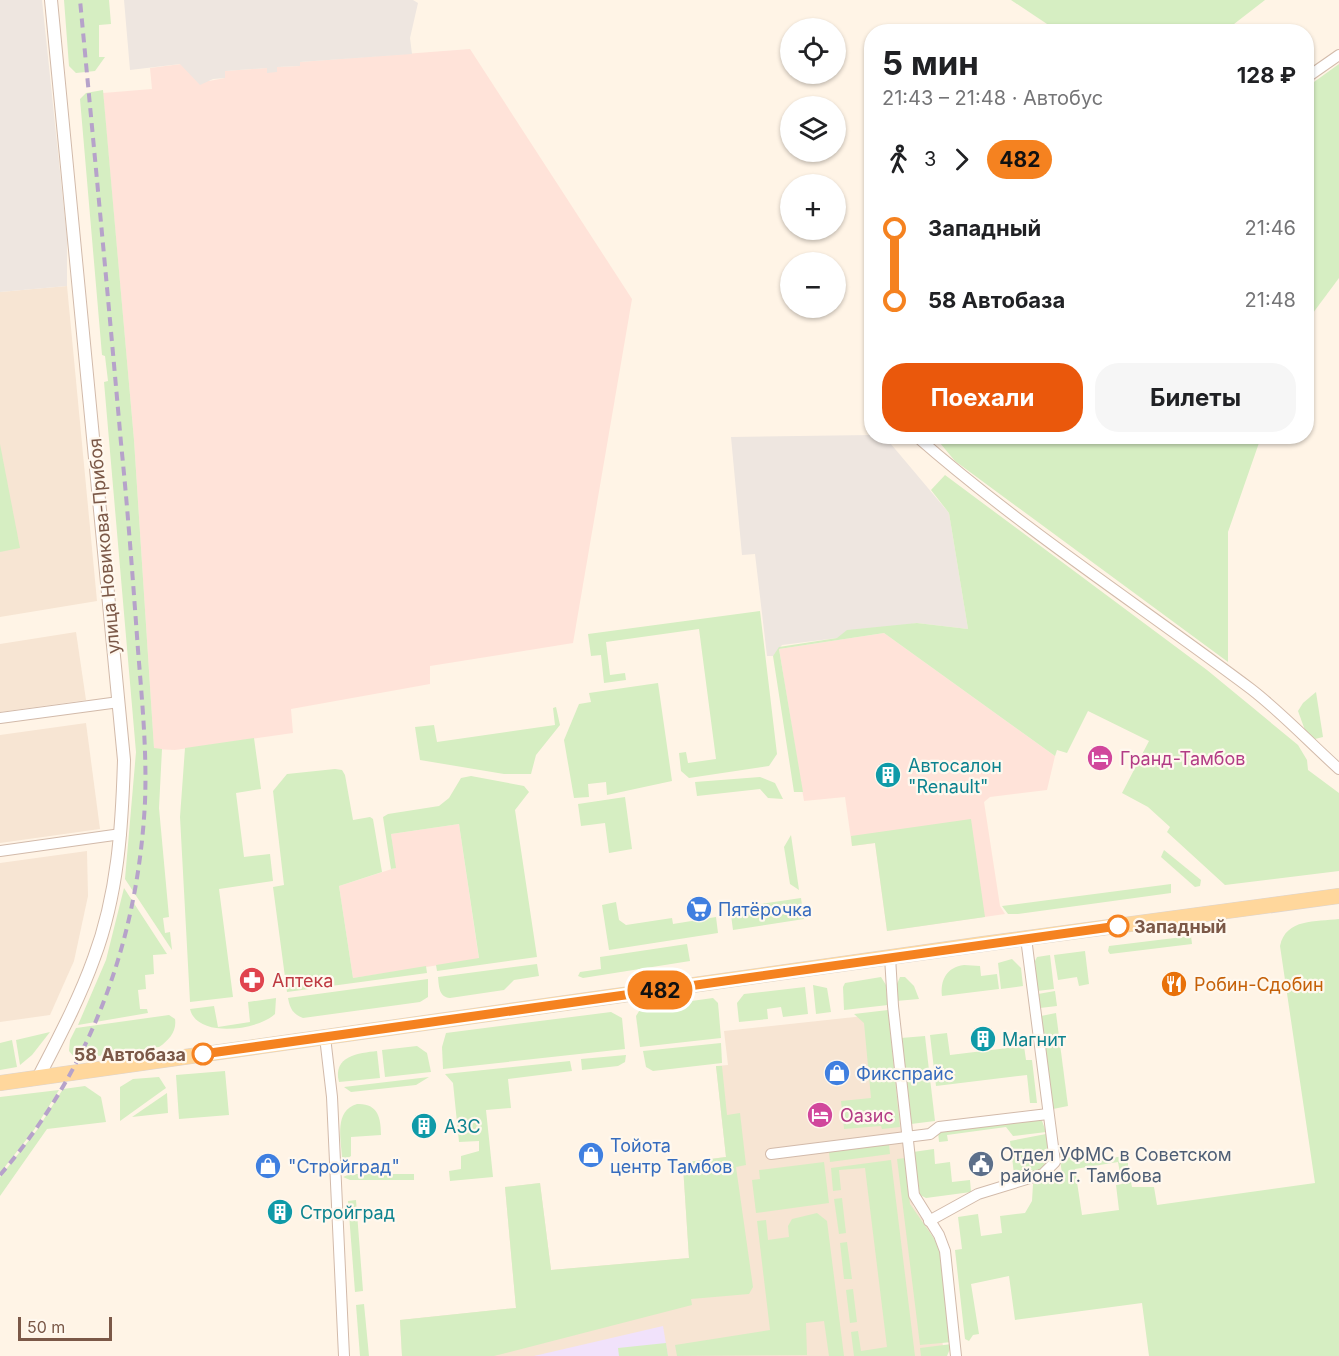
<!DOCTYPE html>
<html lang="ru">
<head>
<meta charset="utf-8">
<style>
	:root { --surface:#fff; --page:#f6f6f6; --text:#202124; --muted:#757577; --accent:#ea580c }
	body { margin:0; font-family:Inter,sans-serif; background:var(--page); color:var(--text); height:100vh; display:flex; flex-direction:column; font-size:22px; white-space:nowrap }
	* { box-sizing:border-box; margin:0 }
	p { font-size:20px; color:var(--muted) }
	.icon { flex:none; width:33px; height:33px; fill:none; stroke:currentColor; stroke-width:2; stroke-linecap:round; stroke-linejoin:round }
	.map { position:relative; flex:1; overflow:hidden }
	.details { position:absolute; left:864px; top:24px; width:450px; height:420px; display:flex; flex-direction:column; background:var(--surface); border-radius:24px; box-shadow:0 2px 4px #0004 }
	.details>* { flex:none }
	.badge { padding:0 12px; border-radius:20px; font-size:21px; line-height:39px }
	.fabs { position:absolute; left:780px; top:18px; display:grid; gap:12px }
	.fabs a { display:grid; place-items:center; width:66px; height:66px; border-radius:50%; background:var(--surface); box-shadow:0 2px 4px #0004; font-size:30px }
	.scale { position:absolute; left:18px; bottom:15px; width:94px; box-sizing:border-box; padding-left:6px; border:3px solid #7b5847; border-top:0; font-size:16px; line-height:21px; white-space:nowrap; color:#7b5847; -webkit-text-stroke:4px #fff8ee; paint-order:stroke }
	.map>.badge { position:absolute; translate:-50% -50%; box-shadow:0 0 0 3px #fff }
	.legs { display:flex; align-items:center; gap:9px; height:66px; padding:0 18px; font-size:20px }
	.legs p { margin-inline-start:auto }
	.head { display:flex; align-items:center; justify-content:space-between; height:102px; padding:0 18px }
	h1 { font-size:33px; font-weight:700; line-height:45px }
	.cta { display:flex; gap:12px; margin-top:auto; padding:12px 18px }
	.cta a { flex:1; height:69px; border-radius:24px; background:var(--accent); color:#fff; font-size:24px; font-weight:700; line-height:69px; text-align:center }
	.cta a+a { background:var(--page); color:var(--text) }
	ul { padding:0 18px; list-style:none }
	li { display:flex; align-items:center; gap:21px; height:72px; font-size:22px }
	li i { display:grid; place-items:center; width:9px; height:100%; margin:0 8px; background:currentColor }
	li i::after { content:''; width:15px; height:15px; margin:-8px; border:4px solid; border-radius:50%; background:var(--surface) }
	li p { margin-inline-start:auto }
	li:first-child i { background:linear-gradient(#0000 50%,currentColor 0) }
	li:last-child i { background:linear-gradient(currentColor 50%,#0000 0) }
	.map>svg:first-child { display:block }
</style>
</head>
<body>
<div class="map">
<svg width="1339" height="1356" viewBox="0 0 1339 1356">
	<rect width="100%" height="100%" fill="#fff4e6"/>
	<g fill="#f7e5d3">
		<polygon points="67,286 97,601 0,617 0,292"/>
		<polygon points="76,632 86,700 0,712 0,644"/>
		<polygon points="86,723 100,829 0,843 0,735"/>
		<polygon points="87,851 88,896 74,961 50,1015 0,1022 0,863"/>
		<polygon points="892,1013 913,1206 930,1230 944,1356 402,1356 400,1320 516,1308 505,1187 540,1183 551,1270 689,1258 683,1166 687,1162 726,1157 716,1066 728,1065 724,1031"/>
	</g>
	<g fill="#ffe3d9">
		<polygon points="470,49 632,299 573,643 430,666 430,684 291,709 293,733 175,750 154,749 134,440 103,93 152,89 150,68 181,64 209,81 225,78 224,71 267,68 268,72 277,72 277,67 300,66 300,62"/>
		<polygon points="884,633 1055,756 1047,790 990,797 984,802 1000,906 1005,914 887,931 875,843 852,846 845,797 804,801 779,649"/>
		<polygon points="459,824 479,959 353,978 339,886 395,868 391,834"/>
	</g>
	<g fill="#eee6e0">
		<polygon points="0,0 42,0 67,238 67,286 0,292"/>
		<polygon points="124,0 413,0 418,3 410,38 412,54 300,62 300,66 277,67 277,72 267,73 267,68 225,71 225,78 213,79 200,85 180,64 130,70"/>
		<polygon points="871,435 885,437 949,513 968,629 917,623 837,638 782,645 773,656 767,656 755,554 742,555 731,437"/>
	</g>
	<polygon fill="#f1e2fb" points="663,1326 668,1356 534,1356"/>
	<g fill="#d6eec2" fill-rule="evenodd">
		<polygon points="64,0 109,0 111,24 99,25 99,57 105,57 95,71 76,73 69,66"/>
		<polygon points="1011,0 1265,0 1225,31 1059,32"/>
		<polygon points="1339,64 1339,278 1307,321 1307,87"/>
		<polygon points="103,90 134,440 154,748 162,749 159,808 169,917 163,918 165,933 170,932 172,950 125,879 136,752 104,382 108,381 105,356 102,355 80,99 86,93"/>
		<polygon points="935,437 1261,437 1228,532 1228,662 955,461"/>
		<polygon points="0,444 20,548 0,552"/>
		<polygon points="945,475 1207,670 1298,745 1307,760 1308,770 1339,793 1339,871 1225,885 1167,832 1170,827 1148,807 1122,793 1149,741 1088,711 1067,753 1057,750 1055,756 884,633 779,649 803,792 794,792 773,656 779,647 837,638 847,630 917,623 968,629 949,513 931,490"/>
		<polygon points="760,611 777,754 769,766 689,778 681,771 679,753 686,752 688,763 716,759 699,629 606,642 610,675 625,673 626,680 604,683 601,655 591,656 588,634"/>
		<polygon points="658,683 672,781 607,795 606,782 588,784 589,797 574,798 564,740 579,704 591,702 589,693"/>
		<polygon points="1316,692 1323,737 1315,739 1306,733 1298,711 1303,703"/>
		<polygon points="556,707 560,725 536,755 531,774 504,774 420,760 415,727 434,725 437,742 555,725 553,708"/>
		<polygon points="254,738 261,789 236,793 244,857 270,854 273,881 219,889 233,997 190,1002 180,817 185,748"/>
		<polygon points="335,769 342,770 345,775 353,820 370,817 373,819 382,872 339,886 353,978 426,966 427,973 287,992 273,887 284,885 273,791 287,774"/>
		<polygon points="471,776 524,786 529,792 515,810 537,957 437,971 436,965 479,958 459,824 391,834 396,868 391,869 383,817 388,814 439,806 449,798 461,778"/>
		<polygon points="760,777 775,783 783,799 768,798 760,789 697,796 695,782"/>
		<polygon points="625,797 632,849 609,853 605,823 581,826 578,804"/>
		<polygon points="971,819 985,917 887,931 875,843 852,846 851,836"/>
		<polygon points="791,835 799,890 790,884 784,847"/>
		<polygon points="1164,850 1201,880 1200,886 1195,887 1161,857"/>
		<polygon points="1171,884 1171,893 1018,914 1008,914 1002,906"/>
		<polygon points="124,888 167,954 153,955 154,974 145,975 146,989 138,990 140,1009 147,1009 148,1013 78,1025 106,960"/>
		<polygon points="801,898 804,919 733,930 731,915 754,912 753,905"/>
		<polygon points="616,902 619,920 626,925 672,918 673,924 716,917 718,933 609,950 602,905"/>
		<path d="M1339,919V1356H1149L1142,1303L1015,1320L1009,1276L971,1284L979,1334L973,1335L969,1341L965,1339L955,1250L962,1249L958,1217L978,1214L981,1236L1002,1233L1000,1216L1025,1213L1032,1201L1033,1184L1040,1178L1062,1174L1060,1159L1079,1155L1091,1161L1124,1156L1128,1160V1183L1131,1182L1132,1187H1154L1157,1205L1315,1183L1280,946C1286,918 1316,922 1339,919ZM1118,1162L1122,1184L1116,1185L1119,1210L1082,1215L1075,1169Z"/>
		<polygon points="1191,936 1192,944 1110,954 1108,951 1109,946"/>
		<polygon points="687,944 690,961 583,978 578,976 580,972 601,969 600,957"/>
		<polygon points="1085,951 1089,984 1079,986 1077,977 1058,980 1054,955"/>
		<polygon points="1050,955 1054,989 1037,991 1035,961 1037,957"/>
		<polygon points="1012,959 1021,968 1023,986 1001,989 998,963"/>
		<path d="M537,964L539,976L514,980L504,990L450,998C439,997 439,987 438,977Z"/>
		<path d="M964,965L980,966L981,976L997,974L999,989L942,996C940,980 947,967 964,965Z"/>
		<polygon points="881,977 886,985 888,1005 844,1010 843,987 845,983"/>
		<polygon points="900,977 905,977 914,986 919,999 896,1001 897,984"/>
		<path d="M428,979V997L420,1002L303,1018C293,1014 290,1009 288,998Z"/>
		<polygon points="813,985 827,988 831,1012 816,1014"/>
		<polygon points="805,987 808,1014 783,1017 781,1007 767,1009 768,1019 739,1022 737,1003 744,994"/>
		<polygon points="1055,991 1057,1006 1040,1008 1038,994"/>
		<path d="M276,998L275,1014C259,1030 197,1039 190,1009L214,1006L218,1027L250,1022L248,1002Z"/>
		<polygon points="713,998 718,1003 721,1038 640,1047 636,1016 641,1008"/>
		<polygon points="888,1010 900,1127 882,1129 881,1126 844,1129 841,1101 871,1098 864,1023 854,1014"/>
		<polygon points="611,1012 622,1018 625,1049 443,1069 442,1047 446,1033"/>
		<polygon points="1056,1013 1068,1106 1053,1109 1041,1016"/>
		<path d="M169,1015L175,1019C177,1031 169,1040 159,1047L85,1058H75L69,1051L70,1040L76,1028Z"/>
		<polygon points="50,1032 32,1055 20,1065 16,1040"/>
		<polygon points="947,1033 950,1055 1024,1046 1026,1060 1032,1060 1037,1103 1030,1103 1027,1075 936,1086 930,1035"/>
		<polygon points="925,1036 935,1121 911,1124 901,1038"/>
		<polygon points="12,1040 17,1067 0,1070 0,1043"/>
		<polygon points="721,1043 722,1063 653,1071 646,1067 643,1051"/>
		<polygon points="417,1046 427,1053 431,1072 385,1077 382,1050"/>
		<path d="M377,1051L380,1078L339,1082C332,1056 359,1053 377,1051Z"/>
		<polygon points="626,1055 625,1062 618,1066 582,1070 581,1059"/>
		<polygon points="570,1061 572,1071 508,1079 511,1108 486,1110 493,1177 450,1181 449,1171 461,1169 461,1156 479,1151 479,1141 459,1142 453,1083 445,1074"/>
		<polygon points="716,1066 722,1066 727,1115 740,1113 746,1165 736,1167 753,1287 749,1294 691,1299 692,1305 494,1356 402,1356 400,1320 516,1308 505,1187 540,1183 551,1270 689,1258 683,1166 687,1162 726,1157"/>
		<polygon points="225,1071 229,1115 179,1119 176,1075"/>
		<polygon points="159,1077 166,1088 120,1121 120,1087 133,1079"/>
		<polygon points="429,1077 416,1085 351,1092 344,1087"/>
		<polygon points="85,1086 101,1097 106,1122 47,1129 0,1196 0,1177 37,1130 63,1089"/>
		<polygon points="59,1090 34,1130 0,1173 0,1097"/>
		<polygon points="167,1093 168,1113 132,1117"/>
		<path d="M357,1104C378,1103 381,1118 381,1135L351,1137V1156L346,1159L342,1157C341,1138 334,1111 357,1104Z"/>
		<polygon points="1041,1118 1046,1132 1013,1136 1006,1127 947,1135 948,1141 939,1142 938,1131"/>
		<polygon points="1046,1134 1050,1164 1039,1171 1014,1174 1010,1141"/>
		<polygon points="889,1144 890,1154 830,1162 829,1152"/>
		<polygon points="934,1149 935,1164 950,1162 952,1182 970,1180 971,1192 926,1198 920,1195 913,1152"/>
		<polygon points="905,1158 910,1204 940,1247 952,1342 920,1345 897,1159"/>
		<polygon points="891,1160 915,1356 854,1356 851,1332 858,1331 861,1351 887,1347 865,1168 839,1170 841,1190 833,1191 831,1168"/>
		<polygon points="824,1162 829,1203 756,1213 752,1180 760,1179 759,1170"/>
		<polygon points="350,1174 414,1174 414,1180 350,1180 343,1177"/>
		<polygon points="842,1198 846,1233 839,1234 834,1199"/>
		<polygon points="356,1200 363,1291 355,1292 348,1201"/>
		<polygon points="817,1213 827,1221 844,1356 829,1356 824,1321 806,1323 807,1355 677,1356 675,1345 770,1330 757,1221 766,1220 768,1240 789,1237 788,1226 792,1219"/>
		<polygon points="847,1242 852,1279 844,1279 840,1243"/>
		<polygon points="853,1289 857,1322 850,1323 846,1290"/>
		<polygon points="364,1304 369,1356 360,1356 356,1305"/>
		<polygon points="666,1343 668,1356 619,1356 618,1348"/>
		<polygon points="952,1344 947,1356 921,1356 920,1348"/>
	</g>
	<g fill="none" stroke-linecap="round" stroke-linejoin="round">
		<g stroke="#d2baaa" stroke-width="12">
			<g id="minor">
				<polyline points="1306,78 1339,55"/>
				<path d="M916,436C1021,528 1139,605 1251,689C1282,713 1310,743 1339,769"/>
				<polyline points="0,718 119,702"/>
				<polyline points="0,851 121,834"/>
				<polyline points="890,957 893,1006 914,1195 939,1235 945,1251 956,1356"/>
				<polyline points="325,1037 332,1097 344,1356"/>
				<polyline points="771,1154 930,1134 939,1127 1048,1114"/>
				<polyline points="929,1221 978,1194 1043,1174 1055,1162 1026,938"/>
			</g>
		</g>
		<g stroke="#d2baaa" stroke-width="14">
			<path id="tertiary" d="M38,1078C58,1039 79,1000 94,958C118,894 122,827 124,760L51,0"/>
		</g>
		<g stroke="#ddd4cf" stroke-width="16">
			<polyline id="primary" points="0,1083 983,944 1339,896"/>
		</g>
		<use href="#minor" stroke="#fff" stroke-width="10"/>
		<use href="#tertiary" stroke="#fff" stroke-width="12"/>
		<use href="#primary" stroke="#ffd79c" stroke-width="15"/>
		<path stroke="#b6a2ca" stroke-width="4" stroke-dasharray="9 6" stroke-linecap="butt" d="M0,1175C91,1069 138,941 145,802C147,751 142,700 138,650C133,581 128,512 121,443C108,295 94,148 80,0"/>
	</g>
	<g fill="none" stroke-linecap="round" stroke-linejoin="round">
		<g stroke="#fff" stroke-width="14">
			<polyline id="line-1" points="203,1054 1118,926"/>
		</g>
		<use href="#line-1" stroke="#f58220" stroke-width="9"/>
	</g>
	<defs>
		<g id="hotel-disc" transform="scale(1.35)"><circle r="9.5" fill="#d1479c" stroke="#fff8ee"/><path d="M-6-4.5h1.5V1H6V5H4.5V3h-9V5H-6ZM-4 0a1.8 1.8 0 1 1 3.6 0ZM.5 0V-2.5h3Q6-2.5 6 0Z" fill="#fff"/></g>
		<g id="building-disc" transform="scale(1.35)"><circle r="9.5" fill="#0f9aa8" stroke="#fff8ee"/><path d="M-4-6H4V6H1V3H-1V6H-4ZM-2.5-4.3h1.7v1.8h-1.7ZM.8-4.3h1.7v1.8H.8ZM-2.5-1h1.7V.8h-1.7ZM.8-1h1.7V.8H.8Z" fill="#fff"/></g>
		<g id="supermarket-disc" transform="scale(1.35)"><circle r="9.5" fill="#3f7fe0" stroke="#fff8ee"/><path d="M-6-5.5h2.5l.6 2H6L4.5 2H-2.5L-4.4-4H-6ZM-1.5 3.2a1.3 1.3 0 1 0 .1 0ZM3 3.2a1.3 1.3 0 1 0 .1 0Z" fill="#fff"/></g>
		<g id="pharmacy-disc" transform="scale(1.35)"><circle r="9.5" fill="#e0444e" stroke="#fff8ee"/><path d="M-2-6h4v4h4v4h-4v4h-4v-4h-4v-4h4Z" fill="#fff"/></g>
		<g id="restaurant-disc" transform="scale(1.35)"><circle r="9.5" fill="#e8710a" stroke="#fff8ee"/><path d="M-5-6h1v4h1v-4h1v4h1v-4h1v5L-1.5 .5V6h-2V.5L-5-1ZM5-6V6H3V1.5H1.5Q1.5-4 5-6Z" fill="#fff"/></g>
		<g id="shop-disc" transform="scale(1.35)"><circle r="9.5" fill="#3f7fe0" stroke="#fff8ee"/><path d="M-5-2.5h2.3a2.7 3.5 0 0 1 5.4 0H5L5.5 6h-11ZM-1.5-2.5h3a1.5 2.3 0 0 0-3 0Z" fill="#fff"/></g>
		<g id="civic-disc" transform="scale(1.35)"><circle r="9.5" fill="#5c6f8a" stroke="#fff8ee"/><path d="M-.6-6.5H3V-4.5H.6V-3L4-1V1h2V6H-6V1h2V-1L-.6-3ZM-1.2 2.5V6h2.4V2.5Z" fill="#fff"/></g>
	</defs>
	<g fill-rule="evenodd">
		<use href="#hotel-disc" x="1100" y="758"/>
		<use href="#building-disc" x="888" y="775"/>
		<use href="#supermarket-disc" x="699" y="909"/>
		<use href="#pharmacy-disc" x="252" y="980"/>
		<use href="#restaurant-disc" x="1174" y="984"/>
		<use href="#building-disc" x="983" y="1039"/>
		<use href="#shop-disc" x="837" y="1073"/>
		<use href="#hotel-disc" x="820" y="1115"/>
		<use href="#building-disc" x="424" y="1126"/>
		<use href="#shop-disc" x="591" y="1155"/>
		<use href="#civic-disc" x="981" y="1164"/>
		<use href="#shop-disc" x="268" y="1166"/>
		<use href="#building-disc" x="280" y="1212"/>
	</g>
	<g fill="#fff" stroke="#f58220" stroke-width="3">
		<circle cx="1118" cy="926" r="10"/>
		<circle cx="203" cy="1054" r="10"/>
	</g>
	<g text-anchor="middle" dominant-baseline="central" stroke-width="4.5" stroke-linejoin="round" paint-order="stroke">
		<g font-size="18" fill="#7b5847" stroke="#fff8ee">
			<text transform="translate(104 546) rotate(-95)">улица Новикова-Прибоя</text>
		</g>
		<g font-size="18" fill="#b23c85" stroke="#fff8ee" text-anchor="start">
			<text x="1120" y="758">Гранд-Тамбов</text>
			<text x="840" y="1115">Оазис</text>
		</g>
		<g font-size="18" fill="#0d838f" stroke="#fff8ee" text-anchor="start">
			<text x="908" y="765">Автосалон<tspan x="908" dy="21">"Renault"</tspan></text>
			<text x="1002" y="1039">Магнит</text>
			<text x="444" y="1126">АЗС</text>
			<text x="300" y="1212">Стройград</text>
		</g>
		<g font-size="18" fill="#366cbe" stroke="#fff8ee" text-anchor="start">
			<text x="718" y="909">Пятёрочка</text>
			<text x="856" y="1073">Фикспрайс</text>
			<text x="610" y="1145">Тойота<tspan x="610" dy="21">центр Тамбов</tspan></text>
			<text x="288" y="1166">"Стройград"</text>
		</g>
		<g font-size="18" font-weight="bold" fill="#7b5847" stroke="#fff8ee" text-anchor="start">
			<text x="1134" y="926">Западный</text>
			<text x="186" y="1054" text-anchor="end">58 Автобаза</text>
		</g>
		<g font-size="18" fill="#be3a42" stroke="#fff8ee" text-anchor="start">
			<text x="272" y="980">Аптека</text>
		</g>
		<g font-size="18" fill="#c56008" stroke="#fff8ee" text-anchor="start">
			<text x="1194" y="984">Робин-Сдобин</text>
		</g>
		<g font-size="18" fill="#4e5e75" stroke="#fff8ee" text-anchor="start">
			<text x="1000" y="1154">Отдел УФМС в Советском<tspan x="1000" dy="21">районе г. Тамбова</tspan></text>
		</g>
	</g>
</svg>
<div class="fabs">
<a><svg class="icon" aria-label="locate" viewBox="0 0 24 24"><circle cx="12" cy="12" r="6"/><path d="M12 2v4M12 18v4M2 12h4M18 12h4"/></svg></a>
<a><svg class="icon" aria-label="layers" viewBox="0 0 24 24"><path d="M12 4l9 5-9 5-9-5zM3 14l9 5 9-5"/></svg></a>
<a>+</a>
<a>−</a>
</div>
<div class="scale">50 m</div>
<b class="badge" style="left:660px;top:990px;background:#f58220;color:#111">482</b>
<section class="details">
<div class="head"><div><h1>5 мин</h1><p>21:43 – 21:48 · Автобус</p></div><b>128 ₽</b></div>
<div class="legs"><svg class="icon" aria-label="walk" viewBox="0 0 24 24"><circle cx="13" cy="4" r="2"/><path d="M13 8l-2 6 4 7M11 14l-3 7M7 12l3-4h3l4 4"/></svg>3<svg class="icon" aria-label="forward" viewBox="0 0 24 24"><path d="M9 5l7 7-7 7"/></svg><b class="badge" style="background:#f58220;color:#111">482</b></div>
<ul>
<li><i style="color:#f58220"></i><b>Западный</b><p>21:46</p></li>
<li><i style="color:#f58220"></i><b>58 Автобаза</b><p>21:48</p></li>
</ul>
<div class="cta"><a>Поехали</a><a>Билеты</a></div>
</section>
</div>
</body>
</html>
